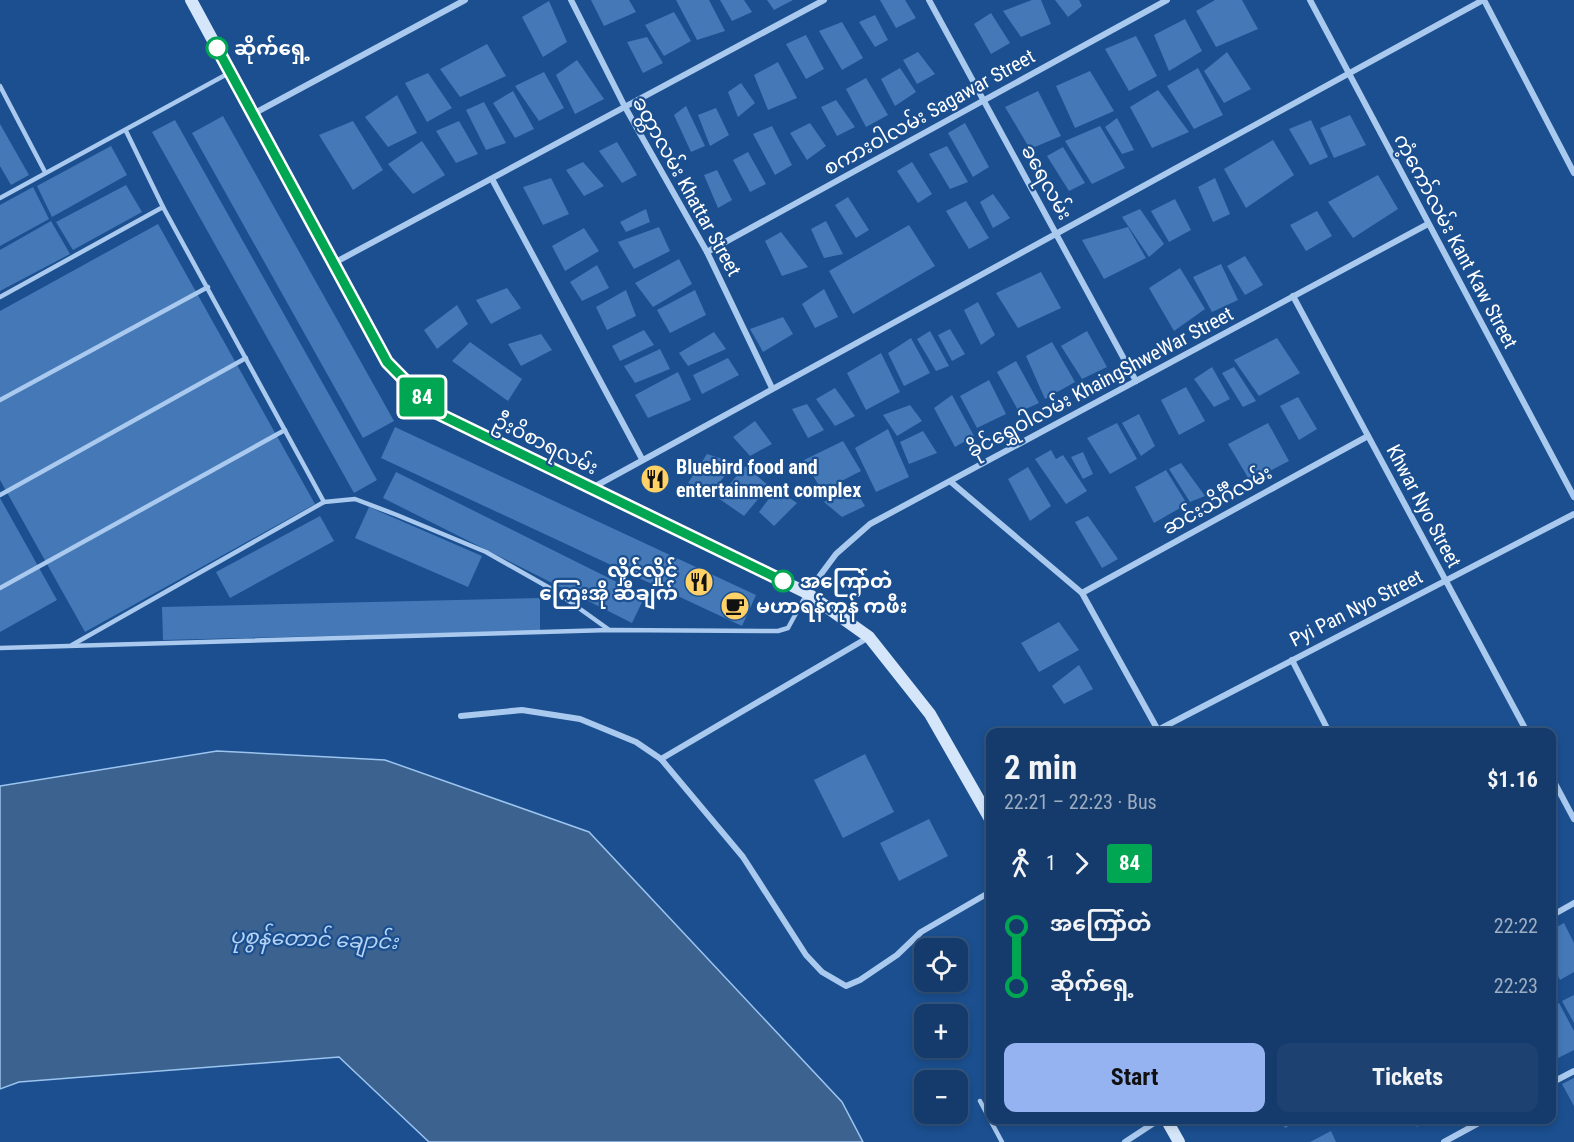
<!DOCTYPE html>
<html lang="en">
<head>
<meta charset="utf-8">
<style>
	:root { --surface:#143b6b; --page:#1d4271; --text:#f1f3f6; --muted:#9dadc1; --line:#33557e; --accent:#95b2f1 }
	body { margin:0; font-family:"Roboto Condensed","Noto Sans Myanmar",sans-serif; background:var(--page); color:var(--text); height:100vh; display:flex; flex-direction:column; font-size:22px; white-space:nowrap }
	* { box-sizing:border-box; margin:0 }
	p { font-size:20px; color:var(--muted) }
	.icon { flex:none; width:33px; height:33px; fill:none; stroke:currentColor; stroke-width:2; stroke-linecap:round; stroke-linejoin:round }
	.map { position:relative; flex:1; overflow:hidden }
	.panel { position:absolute; left:986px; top:728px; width:570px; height:396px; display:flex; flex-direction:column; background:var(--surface); border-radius:12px; box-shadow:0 3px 9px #0003,0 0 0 2px var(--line) }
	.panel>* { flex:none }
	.badge { padding:0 12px; border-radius:4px; font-size:21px; line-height:39px }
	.buttons { position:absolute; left:914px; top:938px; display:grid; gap:12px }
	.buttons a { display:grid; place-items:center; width:54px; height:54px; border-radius:12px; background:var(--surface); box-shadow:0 3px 9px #0003,0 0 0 2px var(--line); font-size:30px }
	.map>.badge { position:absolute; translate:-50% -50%; box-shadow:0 0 0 3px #fff }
	.legs { display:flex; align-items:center; gap:9px; height:66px; padding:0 18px; font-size:20px }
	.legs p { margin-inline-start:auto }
	.overview { display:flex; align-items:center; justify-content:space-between; height:102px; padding:0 18px }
	h1 { font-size:33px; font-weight:700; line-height:45px }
	.action { display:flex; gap:12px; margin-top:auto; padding:12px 18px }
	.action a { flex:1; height:69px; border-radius:12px; background:var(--accent); color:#111; font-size:24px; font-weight:700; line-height:69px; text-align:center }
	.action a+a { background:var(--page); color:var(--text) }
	ul { padding:0 18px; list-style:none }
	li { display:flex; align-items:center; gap:21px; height:60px; font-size:22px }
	li i { display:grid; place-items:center; width:9px; height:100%; margin:0 8px; background:currentColor }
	li i::after { content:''; width:15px; height:15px; margin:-8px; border:4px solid; border-radius:50%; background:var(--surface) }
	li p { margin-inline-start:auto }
	li:first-child i { background:linear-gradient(#0000 50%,currentColor 0) }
	li:last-child i { background:linear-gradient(currentColor 50%,#0000 0) }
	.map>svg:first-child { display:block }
</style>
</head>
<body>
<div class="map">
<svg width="1574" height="1142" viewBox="0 0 1574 1142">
	<rect width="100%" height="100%" fill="#1b4f8f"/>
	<polygon fill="#3c6290" stroke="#9cc4f0" stroke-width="1.5" points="217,751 385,760 589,832 842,1102 863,1142 429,1142 339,1057 19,1082 0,1089 0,786"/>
	<g fill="#4478b7">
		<polygon points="591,0 629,0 636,12 604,26"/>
		<polygon points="676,0 709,0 725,31 697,40"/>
		<polygon points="720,0 744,0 752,12 732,21"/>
		<polygon points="767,0 793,0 774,10"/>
		<polygon points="880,0 905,0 916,18 896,28"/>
		<polygon points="1032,0 1041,0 1051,24 1021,37 1003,11"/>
		<polygon points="1055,0 1079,0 1082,6 1068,17"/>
		<polygon points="1215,0 1242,0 1258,29 1216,47 1196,11"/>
		<polygon points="549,1 567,42 543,57 522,17"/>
		<polygon points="674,12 691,41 664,56 645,25"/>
		<polygon points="991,13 1010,43 991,54 974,24"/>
		<polygon points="875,15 888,40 875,47 859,22"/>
		<polygon points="1185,19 1202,51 1169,71 1154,35"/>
		<polygon points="842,22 863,58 842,70 819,31"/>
		<polygon points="806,35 824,69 806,79 786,44"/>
		<polygon points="1136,36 1157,76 1129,91 1105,49"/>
		<polygon points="647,37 663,63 643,73 627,42"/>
		<polygon points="487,44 506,76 460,97 440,69"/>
		<polygon points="918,52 935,74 917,84 903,60"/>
		<polygon points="1227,52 1251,89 1224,103 1204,71"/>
		<polygon points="577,60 604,99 575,114 556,75"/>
		<polygon points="778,62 797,98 768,110 754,75"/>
		<polygon points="900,68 916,92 895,106 881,79"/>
		<polygon points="1198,68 1223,115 1194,129 1167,86"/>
		<polygon points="1090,71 1114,111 1075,128 1056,86"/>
		<polygon points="544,72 564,108 539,121 515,86"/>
		<polygon points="428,73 452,108 427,122 405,83"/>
		<polygon points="866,78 888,115 866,127 846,89"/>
		<polygon points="741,83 755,103 738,117 728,92"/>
		<polygon points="1158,90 1189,132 1152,148 1130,107"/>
		<polygon points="513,91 534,129 515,138 493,103"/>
		<polygon points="1038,91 1061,136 1030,149 1005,107"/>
		<polygon points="397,95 417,133 388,147 365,117"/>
		<polygon points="836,100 855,127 837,136 821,107"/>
		<polygon points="484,102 506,143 486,150 466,110"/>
		<polygon points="686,106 705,146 691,152 674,115"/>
		<polygon points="716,108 729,135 710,146 698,115"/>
		<polygon points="1350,115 1366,145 1334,158 1320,128"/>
		<polygon points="223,116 394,421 363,438 192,133"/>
		<polygon points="1117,118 1134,150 1122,154 1105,127"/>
		<polygon points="175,120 377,480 354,493 152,132"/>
		<polygon points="1311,120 1328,157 1310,165 1289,129"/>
		<polygon points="353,121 383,170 353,190 319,135"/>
		<polygon points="459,121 478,154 456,163 436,131"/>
		<polygon points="810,123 826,146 807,160 790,133"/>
		<polygon points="965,123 989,167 973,177 948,133"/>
		<polygon points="0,124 29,175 11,185 0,166"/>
		<polygon points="772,126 792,165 775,175 753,134"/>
		<polygon points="1100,126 1125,168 1092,184 1065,141"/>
		<polygon points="1273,140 1294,175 1246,208 1224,169"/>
		<polygon points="422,141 445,175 413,194 388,164"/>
		<polygon points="617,142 637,175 622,183 599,151"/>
		<polygon points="111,146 127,175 52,217 37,186"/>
		<polygon points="947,146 968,182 950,189 929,154"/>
		<polygon points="1063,147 1085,183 1069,191 1047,156"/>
		<polygon points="748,152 766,184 750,192 733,160"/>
		<polygon points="583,162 604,186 584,196 566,170"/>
		<polygon points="912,162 932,194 918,203 897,171"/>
		<polygon points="717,170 732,200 718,208 704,175"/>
		<polygon points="1378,175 1398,209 1353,238 1328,202"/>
		<polygon points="551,178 569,214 543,225 523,187"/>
		<polygon points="1215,178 1230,214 1213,222 1198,187"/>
		<polygon points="126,185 142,212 73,250 56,222"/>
		<polygon points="33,187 49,219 0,246 0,205"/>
		<polygon points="993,194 1010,218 993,228 980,202"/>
		<polygon points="848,197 869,230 856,238 835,205"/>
		<polygon points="1175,199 1191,230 1169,242 1151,211"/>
		<polygon points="966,201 989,238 969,249 946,211"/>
		<polygon points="646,209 650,222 626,232 620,222"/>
		<polygon points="1140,209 1164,244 1149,257 1122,217"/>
		<polygon points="1317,211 1332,236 1306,251 1290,225"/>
		<polygon points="51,221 70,254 0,291 0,250"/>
		<polygon points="826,221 843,254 824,258 811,229"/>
		<polygon points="158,224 315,504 85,632 0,480 0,311"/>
		<polygon points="909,225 935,266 853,314 829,271"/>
		<polygon points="659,227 670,251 634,269 618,242"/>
		<polygon points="1128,227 1146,258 1104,279 1082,240"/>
		<polygon points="584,228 599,251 565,271 552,246"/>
		<polygon points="781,232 808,267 782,276 765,241"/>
		<polygon points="1245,256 1263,285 1245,295 1227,266"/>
		<polygon points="679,259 692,284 653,307 635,283"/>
		<polygon points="1221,264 1238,300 1212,312 1193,277"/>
		<polygon points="597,265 609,288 582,301 570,282"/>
		<polygon points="1180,268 1205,309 1174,331 1149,288"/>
		<polygon points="1041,272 1061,308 1018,328 996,293"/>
		<polygon points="507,288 521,308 491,324 476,300"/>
		<polygon points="824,289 838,317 815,328 802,304"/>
		<polygon points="626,290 636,316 607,330 596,307"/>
		<polygon points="695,290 706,315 670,333 657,310"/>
		<polygon points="978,302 995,335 981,345 964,310"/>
		<polygon points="457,305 468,324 437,349 424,330"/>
		<polygon points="783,317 793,334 763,352 750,329"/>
		<polygon points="950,329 965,354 952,361 938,335"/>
		<polygon points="644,330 654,345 620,361 612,346"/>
		<polygon points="930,331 949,366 936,371 917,339"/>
		<polygon points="1087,331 1107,367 1082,379 1061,346"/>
		<polygon points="714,332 726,349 688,366 679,353"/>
		<polygon points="541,334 552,350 521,366 508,344"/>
		<polygon points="911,338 930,373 904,386 888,353"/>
		<polygon points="1277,338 1300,373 1259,396 1234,360"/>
		<polygon points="470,342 522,379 508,401 452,361"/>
		<polygon points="1052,342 1075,382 1045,399 1026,356"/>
		<polygon points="660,349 670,369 635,383 624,366"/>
		<polygon points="881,353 900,392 866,410 847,373"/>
		<polygon points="728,358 739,375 702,394 693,375"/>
		<polygon points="1016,361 1039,403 1019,412 997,372"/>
		<polygon points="1212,367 1230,399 1214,407 1194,379"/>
		<polygon points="1234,367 1256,401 1243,407 1222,373"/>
		<polygon points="678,372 691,400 648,418 635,395"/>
		<polygon points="989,380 1006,414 977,428 960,396"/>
		<polygon points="1186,387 1205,421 1179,435 1161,400"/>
		<polygon points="835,388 855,416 835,426 816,399"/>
		<polygon points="952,395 974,436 955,447 934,408"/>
		<polygon points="1298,397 1317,429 1299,440 1280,406"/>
		<polygon points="807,404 824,430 808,438 792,409"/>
		<polygon points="910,405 922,421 897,436 883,415"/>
		<polygon points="1139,414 1155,446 1141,456 1122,423"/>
		<polygon points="755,421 772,444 750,456 733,437"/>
		<polygon points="1117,423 1137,459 1110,474 1087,438"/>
		<polygon points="1268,423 1289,461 1250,481 1228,444"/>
		<polygon points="395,427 756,595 742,626 381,458"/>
		<polygon points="888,429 909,477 876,492 855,448"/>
		<polygon points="923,431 937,453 909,464 900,442"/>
		<polygon points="843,441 861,471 822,491 804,460"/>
		<polygon points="1051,450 1056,459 1063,455 1087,491 1066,504 1035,459"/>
		<polygon points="1083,452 1093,474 1083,479 1071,457"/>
		<polygon points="707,454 735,463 711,493 688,483"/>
		<polygon points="1181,463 1205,496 1190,502 1169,469"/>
		<polygon points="745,466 769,486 744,516 718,498"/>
		<polygon points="1028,467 1051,506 1030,521 1008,479"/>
		<polygon points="1166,470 1187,504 1154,523 1135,487"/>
		<polygon points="396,472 645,596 632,623 383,498"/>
		<polygon points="852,484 865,506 842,517 824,502"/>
		<polygon points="776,489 797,503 774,526 759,512"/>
		<polygon points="0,498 57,600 0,632"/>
		<polygon points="369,507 482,556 468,587 355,538"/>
		<polygon points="320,516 334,541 230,598 216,572"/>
		<polygon points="1088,516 1118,559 1102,568 1075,522"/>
		<polygon points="540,598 540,631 163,640 162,607"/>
		<polygon points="1059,622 1079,650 1039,672 1021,643"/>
		<polygon points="1079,665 1093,689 1064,704 1052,686"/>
		<polygon points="865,754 894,812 843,838 814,780"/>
		<polygon points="929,819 948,856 899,881 880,843"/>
		<polygon points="1564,923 1574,943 1574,972 1560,980 1551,962 1551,930"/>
		<polygon points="1574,995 1574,1023 1562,1001"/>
		<polygon points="1559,1003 1574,1031 1574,1050 1556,1059 1551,1050 1551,1007"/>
		<polygon points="1574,1078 1574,1106 1562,1084"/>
		<polygon points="1280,1119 1303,1119 1285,1128"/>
		<polygon points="1412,1119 1432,1119 1417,1127"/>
		<polygon points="1331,1131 1336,1142 1310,1142"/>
	</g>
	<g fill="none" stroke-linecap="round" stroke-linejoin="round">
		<g stroke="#a9c9ee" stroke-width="4.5">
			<polyline points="0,86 45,172"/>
			<polyline points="126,131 163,207 324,502"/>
			<polyline points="0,198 229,73"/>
			<polyline points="0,297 163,207"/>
			<polyline points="0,400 208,287"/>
			<polyline points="0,495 246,358"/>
			<polyline points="0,588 285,430"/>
			<polyline points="72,645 324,502 355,499 397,515 486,552 555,591 608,629"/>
			<polyline points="0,648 609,630 778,631 788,628 806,595"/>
			<polyline points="980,1101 1002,1142"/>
		</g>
		<g stroke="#a9c9ee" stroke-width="6">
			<polyline points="571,0 625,107 707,252 772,388"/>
			<polyline points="929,0 1136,381"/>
			<polyline points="1310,0 1574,497"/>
			<polyline points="1484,0 1574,173"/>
			<polyline points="253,114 465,0"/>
			<polyline points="492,179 642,459"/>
			<polyline points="707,252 1167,0"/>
			<polyline points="334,263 824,0"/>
			<polyline points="1293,296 1527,732"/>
			<polyline points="951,482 1082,593 1159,732"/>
			<polyline points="592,488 1483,0"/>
			<polyline points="807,593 836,554 870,524 1428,224"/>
			<polyline points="1082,593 1368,436"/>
			<polyline points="869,637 661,759 743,857 806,955 822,972 846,986 860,980 897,955 921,932 990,892"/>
			<polyline points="1292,660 1329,732"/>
			<polyline points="461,716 522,710 580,719 636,742 661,759"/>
			<polyline points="1154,732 1574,514"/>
			<polyline points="1551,776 1574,819"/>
			<polyline points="1551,916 1574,903"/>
			<polyline points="1551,1083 1574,1071"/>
			<polyline points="1125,1142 1160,1119"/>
			<polyline points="1444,1142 1486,1119"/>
		</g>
		<g stroke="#d6e6fa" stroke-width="12">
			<polyline points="191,0 387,362 437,413 807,593 869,637 930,714 990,819"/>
			<polyline points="1166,1119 1179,1142"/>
		</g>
	</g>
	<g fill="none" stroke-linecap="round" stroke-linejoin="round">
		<g stroke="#fff" stroke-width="14">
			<polyline id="line-1" points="217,48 387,362 437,413 783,581"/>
		</g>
		<use href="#line-1" stroke="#00a651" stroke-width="9"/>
	</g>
	<defs>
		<g id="restaurant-disc" transform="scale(1.5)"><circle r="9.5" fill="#ffd166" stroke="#1b4f8f"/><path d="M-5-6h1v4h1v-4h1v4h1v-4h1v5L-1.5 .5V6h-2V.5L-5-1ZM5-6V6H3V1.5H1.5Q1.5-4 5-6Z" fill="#111"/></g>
		<g id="cafe-disc" transform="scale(1.5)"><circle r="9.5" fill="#ffd166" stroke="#1b4f8f"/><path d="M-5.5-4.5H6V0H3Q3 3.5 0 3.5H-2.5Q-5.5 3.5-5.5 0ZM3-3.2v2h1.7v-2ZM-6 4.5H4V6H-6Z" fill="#111"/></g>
	</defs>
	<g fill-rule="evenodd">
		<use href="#restaurant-disc" x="655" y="479"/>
		<use href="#restaurant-disc" x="699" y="582"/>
		<use href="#cafe-disc" x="735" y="606"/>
	</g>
	<g fill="#fff" stroke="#00a651" stroke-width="3">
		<circle cx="217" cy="48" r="10"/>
		<circle cx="783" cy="581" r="10"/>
	</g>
	<g text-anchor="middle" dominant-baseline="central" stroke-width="4.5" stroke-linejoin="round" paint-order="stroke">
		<g font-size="20" font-weight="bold" fill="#fff" stroke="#1b4f8f" text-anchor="start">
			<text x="234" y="48">ဆိုက်ရှေ့</text>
			<text x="800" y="581">အကြော်တဲ</text>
		</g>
		<g font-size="20" fill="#fff" stroke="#1b4f8f">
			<text transform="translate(929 112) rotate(-29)">စကားဝါလမ်း Sagawar Street</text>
			<text transform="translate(1047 182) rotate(61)">ခရေလမ်း</text>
			<text transform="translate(687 186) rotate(61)">ခတ္တာလမ်း Khattar Street</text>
			<text transform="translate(1456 241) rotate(62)">ကံ့ကော်လမ်း Kant Kaw Street</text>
			<text transform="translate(1100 382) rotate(-28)">ခိုင်ရွှေဝါလမ်း KhaingShweWar Street</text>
			<text transform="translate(546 444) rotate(26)">ဦးဝိစာရလမ်း</text>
			<text transform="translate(1217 500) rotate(-29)">ဆင်းသိင်္ဂီလမ်း</text>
			<text transform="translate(1424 506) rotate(62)">Khwar Nyo Street</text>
			<text transform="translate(1356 608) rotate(-27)">Pyi Pan Nyo Street</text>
		</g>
		<g font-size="20" font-weight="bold" fill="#fff" stroke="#1b4f8f" text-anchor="start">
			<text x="676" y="467">Bluebird food and<tspan x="676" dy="23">entertainment complex</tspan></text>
			<text x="678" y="570" text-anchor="end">လှိုင်လှိုင်<tspan x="678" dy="23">ကြေးအို ဆီချက်</tspan></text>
			<text x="756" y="606">မဟာရန်ကုန် ကဖီး</text>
		</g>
		<g font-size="21" font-style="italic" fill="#b5d3f5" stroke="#1b4f8f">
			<text transform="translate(314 939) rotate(2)">ပုစွန်တောင် ချောင်း</text>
		</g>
	</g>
</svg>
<div class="buttons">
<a><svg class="icon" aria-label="locate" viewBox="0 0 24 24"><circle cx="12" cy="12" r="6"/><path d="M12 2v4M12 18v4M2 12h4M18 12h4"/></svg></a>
<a>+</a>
<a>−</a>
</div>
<b class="badge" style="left:422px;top:397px;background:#00a651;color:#fff">84</b>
<section class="panel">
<div class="overview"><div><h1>2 min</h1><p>22:21 – 22:23 · Bus</p></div><b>$1.16</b></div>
<div class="legs"><svg class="icon" aria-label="walk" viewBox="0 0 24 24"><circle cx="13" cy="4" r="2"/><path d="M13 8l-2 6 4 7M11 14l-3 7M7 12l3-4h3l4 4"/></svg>1<svg class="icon" aria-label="forward" viewBox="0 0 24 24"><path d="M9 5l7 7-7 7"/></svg><b class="badge" style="background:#00a651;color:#fff">84</b></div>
<ul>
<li><i style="color:#00a651"></i><b>အကြော်တဲ</b><p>22:22</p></li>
<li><i style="color:#00a651"></i><b>ဆိုက်ရှေ့</b><p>22:23</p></li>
</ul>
<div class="action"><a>Start</a><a>Tickets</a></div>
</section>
</div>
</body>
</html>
